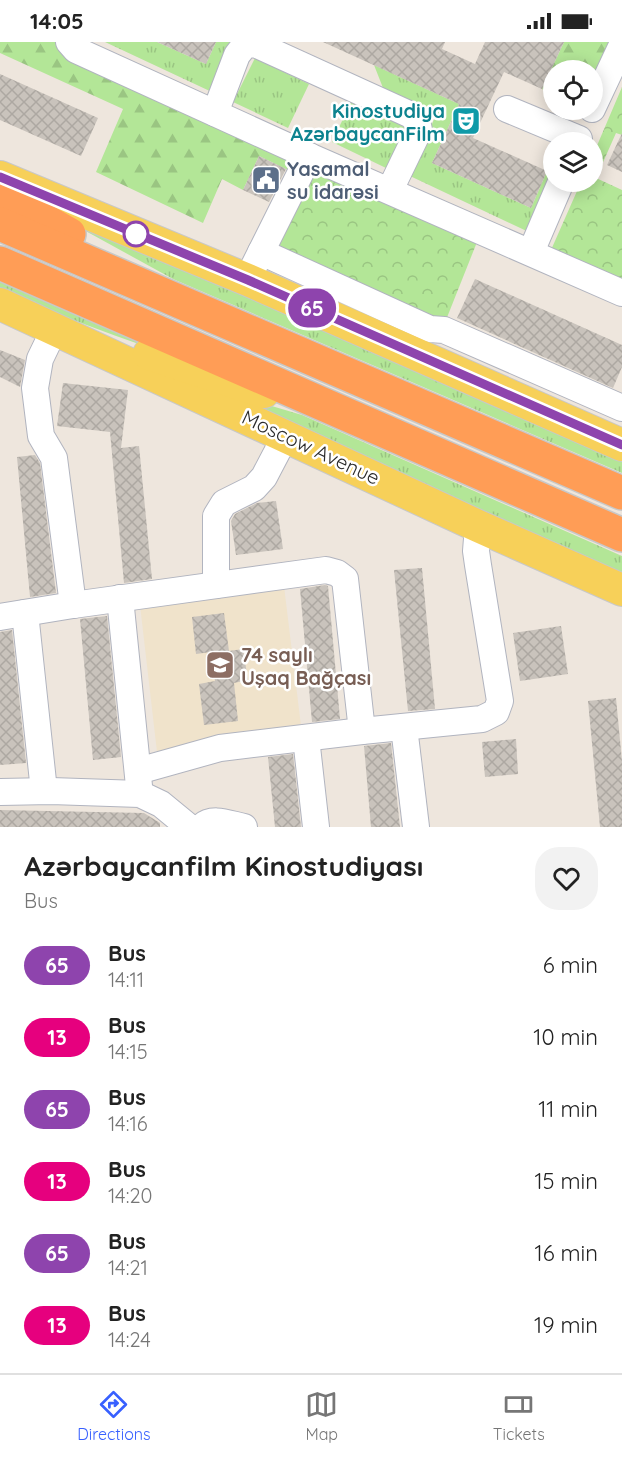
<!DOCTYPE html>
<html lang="en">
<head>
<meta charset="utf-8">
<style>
	:root { --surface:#fff; --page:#f2f2f2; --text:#222; --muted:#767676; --line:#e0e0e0; --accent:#3860ff }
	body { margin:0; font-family:Quicksand,sans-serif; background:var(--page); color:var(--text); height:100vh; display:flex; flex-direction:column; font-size:22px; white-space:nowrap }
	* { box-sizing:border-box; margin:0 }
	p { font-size:20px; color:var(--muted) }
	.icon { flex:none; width:33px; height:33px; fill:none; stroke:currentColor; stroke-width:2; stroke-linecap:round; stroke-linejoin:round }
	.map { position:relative; height:785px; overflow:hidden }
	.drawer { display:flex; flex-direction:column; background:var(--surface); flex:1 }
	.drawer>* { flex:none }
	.badge { padding:0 12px; border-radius:20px; font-size:21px; line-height:39px }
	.tools { position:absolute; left:543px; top:18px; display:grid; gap:12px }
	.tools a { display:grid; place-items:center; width:60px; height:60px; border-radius:50%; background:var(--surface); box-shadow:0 3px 15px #0003; font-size:30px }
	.map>.badge { position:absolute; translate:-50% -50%; box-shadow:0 0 0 3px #fff }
	.round { display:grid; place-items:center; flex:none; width:63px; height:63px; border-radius:24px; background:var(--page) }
	.head { display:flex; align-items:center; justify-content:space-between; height:102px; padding:0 24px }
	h1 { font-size:28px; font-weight:800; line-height:45px }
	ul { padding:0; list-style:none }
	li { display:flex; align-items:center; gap:18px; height:72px; padding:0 24px }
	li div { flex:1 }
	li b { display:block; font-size:22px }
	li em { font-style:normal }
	li .badge { min-width:66px; font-weight:700; text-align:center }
	.status { display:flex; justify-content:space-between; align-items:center; height:42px; padding:0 30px; background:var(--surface); direction:ltr }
	.status svg { height:16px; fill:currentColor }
	.dock { display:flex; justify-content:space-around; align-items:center; height:84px; border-top:2px solid var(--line); background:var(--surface); font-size:16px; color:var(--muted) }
	.dock a { display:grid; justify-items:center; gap:3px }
	.dock .on { color:var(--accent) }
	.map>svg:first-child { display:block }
</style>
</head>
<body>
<div class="status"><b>14:05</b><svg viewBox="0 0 49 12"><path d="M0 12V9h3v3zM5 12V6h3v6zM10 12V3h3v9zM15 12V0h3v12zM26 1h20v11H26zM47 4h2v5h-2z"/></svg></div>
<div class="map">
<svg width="622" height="785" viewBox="0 0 622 785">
	<defs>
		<pattern id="grass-tufts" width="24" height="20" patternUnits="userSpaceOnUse" patternTransform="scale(1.5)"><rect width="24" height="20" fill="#b3e697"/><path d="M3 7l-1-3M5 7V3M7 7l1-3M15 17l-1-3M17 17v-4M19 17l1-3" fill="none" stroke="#9ac582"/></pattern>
		<pattern id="forest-firs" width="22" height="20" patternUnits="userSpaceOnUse" patternTransform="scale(1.5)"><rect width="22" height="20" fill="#b3e697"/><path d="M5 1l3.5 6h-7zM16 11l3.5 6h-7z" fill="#9ac582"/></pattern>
		<pattern id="park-crowns" width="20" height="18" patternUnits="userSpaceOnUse" patternTransform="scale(1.5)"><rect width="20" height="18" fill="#b3e697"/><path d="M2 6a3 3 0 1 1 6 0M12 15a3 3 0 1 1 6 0" fill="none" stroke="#9ac582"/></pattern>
		<pattern id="building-cross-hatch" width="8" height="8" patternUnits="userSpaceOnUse" patternTransform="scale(1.5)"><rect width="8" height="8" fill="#c9c3bc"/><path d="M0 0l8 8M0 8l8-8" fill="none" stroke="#ada8a2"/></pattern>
	</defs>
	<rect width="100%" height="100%" fill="#eee6dd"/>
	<polygon fill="#f0e3cb" points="284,544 301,684 157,710 140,563"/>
	<g fill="url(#grass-tufts)">
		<polygon points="105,0 157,0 206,22 216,0 237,0 214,51"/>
		<polygon points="255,16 309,42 288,86 233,60"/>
		<polygon points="374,23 459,62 432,121 531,166 547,129 553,132 533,192 410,134 435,75 385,51"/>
		<polygon points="353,56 408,82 386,126 332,100"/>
		<polygon points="11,148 622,415 622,431 173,237"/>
		<path d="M0,232L231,333C153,308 76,281 0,248Z"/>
		<polygon points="187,339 302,373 622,514 622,535"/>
	</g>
	<g fill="url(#forest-firs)">
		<polygon points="0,0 57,0 297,110 290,129 259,114 243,148 222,137 203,181 96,130 123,67 0,11"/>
		<polygon points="564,0 609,0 593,61 592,28 554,28 553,53 542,47"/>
	</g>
	<g fill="url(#park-crowns)">
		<polygon points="622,45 622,93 616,91 596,136 622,148 622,237 551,208 581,140 592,140 593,113"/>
		<polygon points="320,119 479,195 444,283 278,206"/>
	</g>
	<g fill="url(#building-cross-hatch)">
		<polygon points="157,0 216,0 206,22"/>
		<polygon points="323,0 445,0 442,7 475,22 485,0 564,0 542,47 504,30 473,96 547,129 531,166 432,121 459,62"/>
		<polygon points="0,32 98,76 81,114 0,78"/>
		<polygon points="622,91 622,130 607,123"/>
		<polygon points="259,114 286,127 269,160 243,148"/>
		<polygon points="475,237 622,303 622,325 613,346 457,276"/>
		<polygon points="0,308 25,318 20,345 0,335"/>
		<polygon points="63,341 128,348 121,406 139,404 152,537 124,541 110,390 57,384"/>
		<polygon points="35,413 40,421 56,551 30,555 17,415"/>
		<polygon points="276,459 283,507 236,513 231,479 235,472 257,461"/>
		<polygon points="422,526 435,667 408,669 394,528"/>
		<polygon points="325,543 328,544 340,677 312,680 300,547"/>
		<polygon points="224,571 229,609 243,607 248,638 234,641 238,679 204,683 199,642 215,639 211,610 196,612 192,575"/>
		<polygon points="107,574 121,715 93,718 80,577"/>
		<polygon points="561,584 568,632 520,639 513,591"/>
		<polygon points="12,588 26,721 0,723 0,590"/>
		<polygon points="616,656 622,719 622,785 600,785 588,659"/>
		<polygon points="516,697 518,732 485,735 482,700"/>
		<polygon points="391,701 400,785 371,785 364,704"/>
		<polygon points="293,712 301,785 275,785 268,715"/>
		<polygon points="0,768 144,771 160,781 160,785 0,785"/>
	</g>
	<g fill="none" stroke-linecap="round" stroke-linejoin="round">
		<g stroke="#b1b4bf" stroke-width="28">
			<g id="minor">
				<polyline points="69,0 76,8 309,114 622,251"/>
				<polyline points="507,67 579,97"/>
				<polyline points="592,67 622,3"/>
				<polyline points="215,71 237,13 245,3 255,2 411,73 417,79 419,88 390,148"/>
				<polyline points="261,210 430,287 444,288 622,366"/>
				<polyline points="531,210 561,140"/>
				<polyline points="254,224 309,114"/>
				<polyline points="54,288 40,317 35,346 41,394 54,416 73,563"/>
				<polyline points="216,543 216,474 224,461 254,446 264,435 286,393"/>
				<polyline points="120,556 139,744"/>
				<polyline points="25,571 44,749"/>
				<polyline points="0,575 73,563 326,528 337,531 345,537 362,689 482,677 496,670 500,659 478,523 476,509 478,484"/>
				<polyline points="404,685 416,785"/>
				<polyline points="306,696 316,785"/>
				<polyline points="138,729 220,706 362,689"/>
				<polyline points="0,750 51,749 140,752 161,762 189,785"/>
				<path d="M201,785C213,774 229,782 244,785"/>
			</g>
		</g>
		<g stroke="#c8c8c8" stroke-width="34">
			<g id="major">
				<polyline points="0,135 248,238 622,403"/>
				<polyline points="0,262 478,484 622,548"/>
				<polyline points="149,312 264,350"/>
			</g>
		</g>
		<g stroke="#c8c8c8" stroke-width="36">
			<g id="highway">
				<polyline points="0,153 69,192"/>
				<polyline points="0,182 622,451"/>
				<polyline points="0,221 622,493"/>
			</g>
		</g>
		<use href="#minor" stroke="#fff" stroke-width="26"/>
		<use href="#major" stroke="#f7d059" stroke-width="32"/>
		<use href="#highway" stroke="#ff9d56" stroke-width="33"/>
	</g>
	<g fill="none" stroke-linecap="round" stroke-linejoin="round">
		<g stroke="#fff" stroke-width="14">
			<polyline id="line" points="0,135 248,238 622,403"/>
		</g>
		<use href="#line" stroke="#8e44ad" stroke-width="9"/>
	</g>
	<defs>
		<g id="theatre-square" transform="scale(1.5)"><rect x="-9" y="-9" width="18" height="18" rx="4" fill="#0f9aa8" stroke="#fff"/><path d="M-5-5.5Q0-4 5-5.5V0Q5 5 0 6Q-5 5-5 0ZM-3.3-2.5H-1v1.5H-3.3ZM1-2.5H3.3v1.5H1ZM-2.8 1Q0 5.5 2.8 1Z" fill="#fff"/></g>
		<g id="civic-square" transform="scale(1.5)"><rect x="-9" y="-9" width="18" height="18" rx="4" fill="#5c6f8a" stroke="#fff"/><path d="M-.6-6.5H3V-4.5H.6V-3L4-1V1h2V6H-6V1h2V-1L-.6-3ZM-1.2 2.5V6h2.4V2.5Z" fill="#fff"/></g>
		<g id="school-square" transform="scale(1.5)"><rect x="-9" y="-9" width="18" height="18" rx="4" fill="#8d6e63" stroke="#fff"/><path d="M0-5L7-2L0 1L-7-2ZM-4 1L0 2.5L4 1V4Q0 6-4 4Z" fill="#fff"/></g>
	</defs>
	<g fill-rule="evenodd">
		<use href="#theatre-square" x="466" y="79"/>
		<use href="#civic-square" x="266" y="138"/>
		<use href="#school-square" x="220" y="623"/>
	</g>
	<circle fill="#fff" stroke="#8e44ad" stroke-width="3" cx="136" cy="192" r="12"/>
	<g text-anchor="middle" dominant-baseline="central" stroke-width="5" stroke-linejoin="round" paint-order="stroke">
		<g font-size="20" font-weight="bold" fill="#0d838f" stroke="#fff" text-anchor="end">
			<text x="445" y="68">Kinostudiya<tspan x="445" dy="23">AzərbaycanFilm</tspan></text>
		</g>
		<g font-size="20" font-weight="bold" fill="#4e5e75" stroke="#fff" text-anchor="start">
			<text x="287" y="126">Yasamal<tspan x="287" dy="23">su idarəsi</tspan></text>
		</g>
		<g font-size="20" fill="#2b2b2b" stroke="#fff">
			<text transform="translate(311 405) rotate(25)">Moscow Avenue</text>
		</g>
		<g font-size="20" font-weight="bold" fill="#785e54" stroke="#fff" text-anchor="start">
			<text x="241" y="612">74 saylı<tspan x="241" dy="23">Uşaq Bağçası</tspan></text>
		</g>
	</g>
</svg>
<div class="tools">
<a><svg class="icon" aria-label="locate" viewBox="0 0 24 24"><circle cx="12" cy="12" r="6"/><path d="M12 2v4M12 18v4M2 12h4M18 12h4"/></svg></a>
<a><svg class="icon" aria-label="layers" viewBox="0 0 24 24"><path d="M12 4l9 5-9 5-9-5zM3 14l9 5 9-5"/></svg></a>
</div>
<b class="badge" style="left:312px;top:266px;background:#8e44ad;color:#fff">65</b>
</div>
<section class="drawer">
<div class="head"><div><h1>Azərbaycanfilm Kinostudiyası</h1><p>Bus</p></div><a class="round"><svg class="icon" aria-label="heart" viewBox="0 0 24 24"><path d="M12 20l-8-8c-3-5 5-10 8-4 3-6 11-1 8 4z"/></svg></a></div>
<ul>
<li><span class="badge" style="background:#8e44ad;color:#fff">65</span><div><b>Bus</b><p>14:11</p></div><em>6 min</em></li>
<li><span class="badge" style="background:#e6007e;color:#fff">13</span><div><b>Bus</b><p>14:15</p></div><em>10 min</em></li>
<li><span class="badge" style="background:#8e44ad;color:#fff">65</span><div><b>Bus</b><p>14:16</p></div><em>11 min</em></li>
<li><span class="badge" style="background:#e6007e;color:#fff">13</span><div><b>Bus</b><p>14:20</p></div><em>15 min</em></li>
<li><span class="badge" style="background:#8e44ad;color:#fff">65</span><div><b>Bus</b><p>14:21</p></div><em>16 min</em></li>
<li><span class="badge" style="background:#e6007e;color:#fff">13</span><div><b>Bus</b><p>14:24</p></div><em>19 min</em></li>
</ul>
</section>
<nav class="dock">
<a class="on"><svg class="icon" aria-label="directions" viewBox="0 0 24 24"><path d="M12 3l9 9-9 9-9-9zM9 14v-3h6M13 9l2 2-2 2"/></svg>Directions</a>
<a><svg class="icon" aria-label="map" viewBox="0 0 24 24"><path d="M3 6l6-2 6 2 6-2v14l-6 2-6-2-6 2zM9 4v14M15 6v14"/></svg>Map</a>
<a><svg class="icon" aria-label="tickets" viewBox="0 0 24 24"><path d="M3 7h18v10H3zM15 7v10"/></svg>Tickets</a>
</nav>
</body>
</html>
